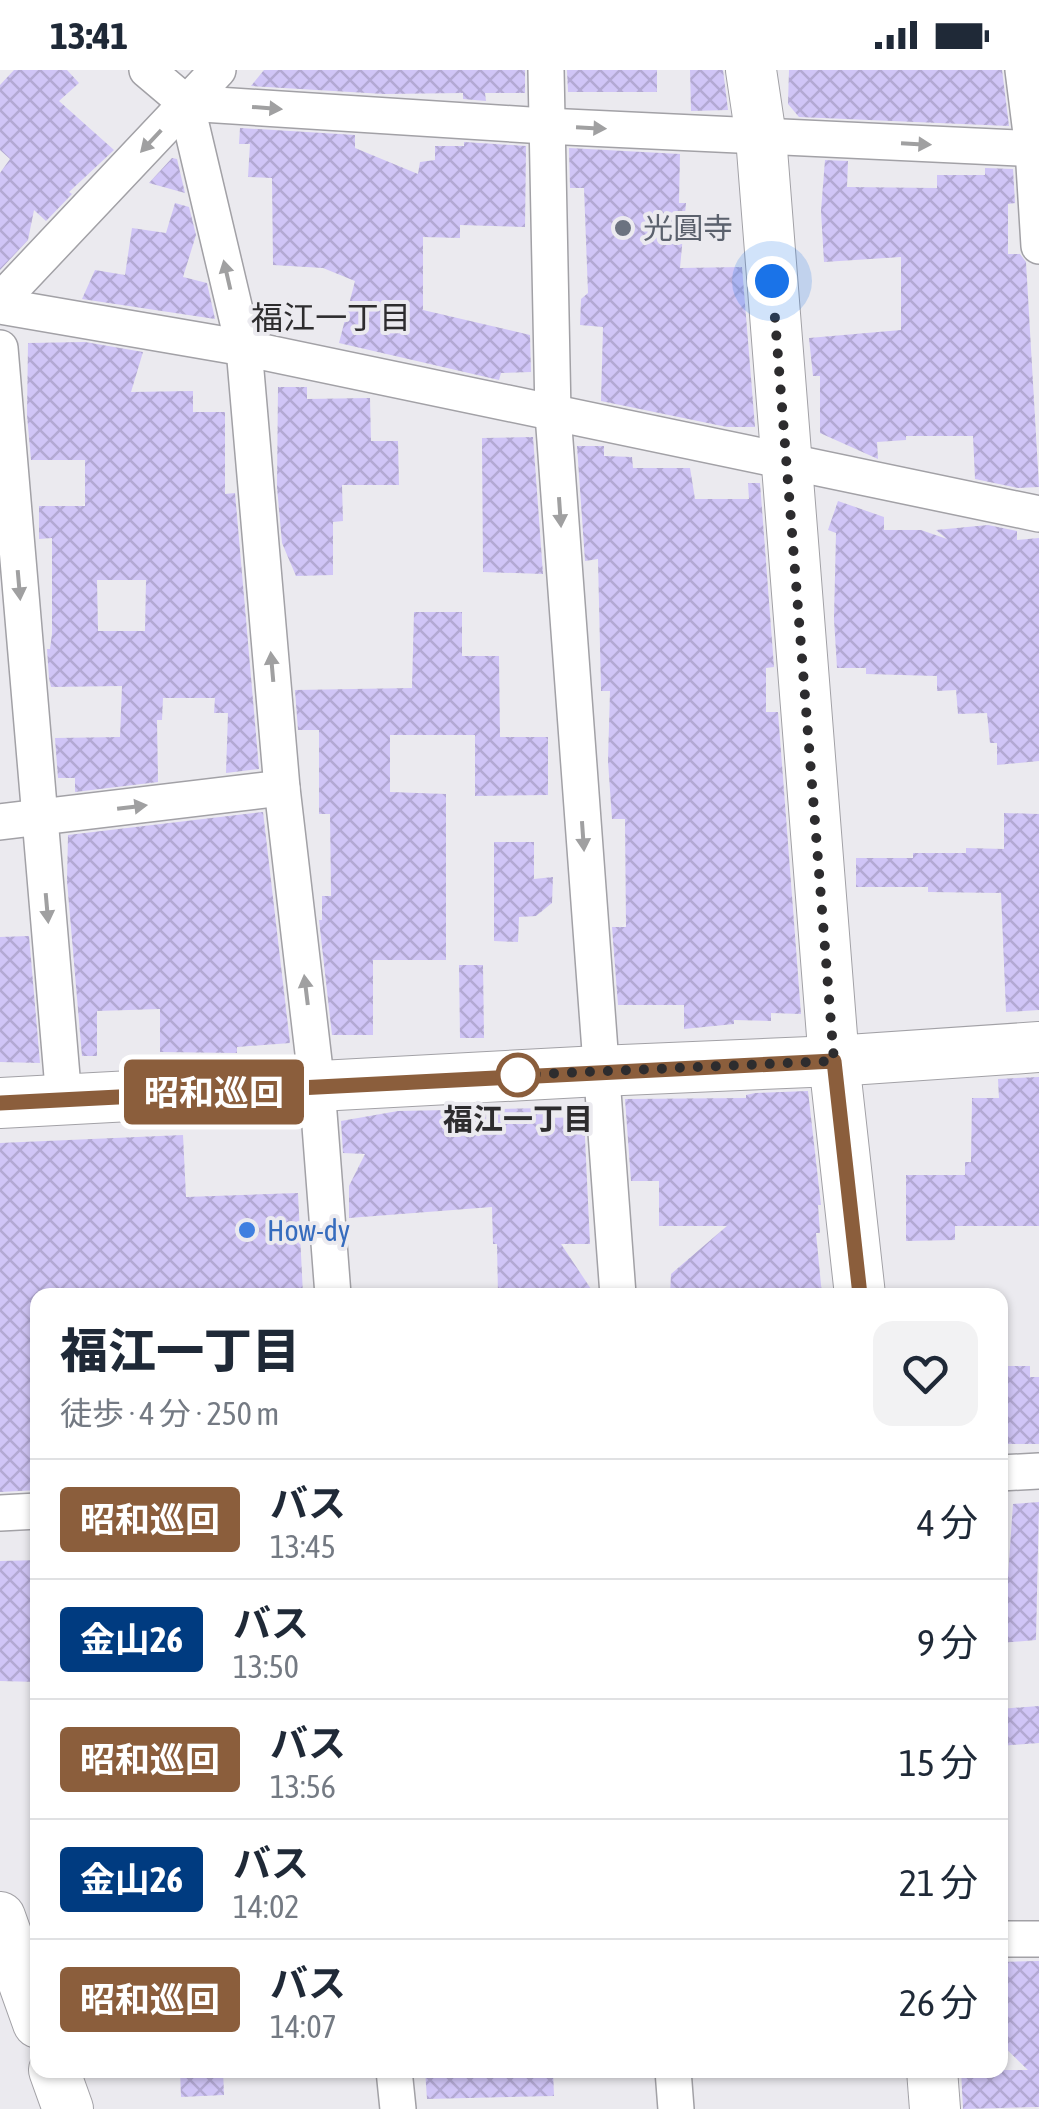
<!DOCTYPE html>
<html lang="ja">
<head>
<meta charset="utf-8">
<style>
	:root { --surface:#fff; --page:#f2f2f3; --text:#1f2937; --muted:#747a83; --line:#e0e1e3 }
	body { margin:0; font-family:"Asap Condensed","Noto Sans JP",sans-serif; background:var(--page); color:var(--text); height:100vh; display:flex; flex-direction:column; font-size:38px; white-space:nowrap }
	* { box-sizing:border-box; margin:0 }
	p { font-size:32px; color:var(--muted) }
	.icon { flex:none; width:55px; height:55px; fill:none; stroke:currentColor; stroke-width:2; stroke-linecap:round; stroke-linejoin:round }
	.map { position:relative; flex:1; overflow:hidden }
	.drawer { position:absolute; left:30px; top:1218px; width:978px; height:790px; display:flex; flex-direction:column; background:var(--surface); border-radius:20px; box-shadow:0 2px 8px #0004 }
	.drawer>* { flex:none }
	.badge { padding:0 20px; border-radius:8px; font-size:35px; line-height:65px }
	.you { position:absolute; width:50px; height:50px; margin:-25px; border:8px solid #fff; border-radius:50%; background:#1a73e8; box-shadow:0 0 0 15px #1a73e833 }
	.map>.badge { position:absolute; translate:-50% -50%; box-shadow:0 0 0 5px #fff }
	.round { display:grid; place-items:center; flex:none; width:105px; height:105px; border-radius:20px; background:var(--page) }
	.summary { display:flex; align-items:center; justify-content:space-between; height:170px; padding:0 30px }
	h1 { font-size:48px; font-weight:800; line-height:75px }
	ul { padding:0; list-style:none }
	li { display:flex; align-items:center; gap:30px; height:120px; padding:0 30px; border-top:2px solid var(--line) }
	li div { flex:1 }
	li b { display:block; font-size:38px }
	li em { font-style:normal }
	li .badge { min-width:110px; font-weight:700; text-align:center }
	.status { display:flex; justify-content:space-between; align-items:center; height:70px; padding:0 50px; background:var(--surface); direction:ltr }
	.status svg { height:28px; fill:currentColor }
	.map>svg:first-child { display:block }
</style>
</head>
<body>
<div class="status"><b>13:41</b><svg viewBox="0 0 49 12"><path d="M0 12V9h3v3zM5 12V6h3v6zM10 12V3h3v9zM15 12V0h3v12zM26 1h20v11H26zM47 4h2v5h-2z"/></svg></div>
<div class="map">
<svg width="1039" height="2039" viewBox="0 0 1039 2039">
	<defs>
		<pattern id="building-cross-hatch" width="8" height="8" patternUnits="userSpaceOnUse" patternTransform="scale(2.5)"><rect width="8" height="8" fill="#d0c5f6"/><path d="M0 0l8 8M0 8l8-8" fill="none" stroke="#b3a9d3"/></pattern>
	</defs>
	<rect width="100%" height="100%" fill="#ebeaef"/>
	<g fill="url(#building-cross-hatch)" fill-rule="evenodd">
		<polygon points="14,0 67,0 79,13 59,31 114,80 69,122 72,124 46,151 34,140 28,170 0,200 0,103 10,89 0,80 0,15"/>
		<polygon points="264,0 525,0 525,23 485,23 486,31 463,29 463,23 384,24 251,16"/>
		<polygon points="567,0 657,0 657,22 568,22"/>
		<polygon points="690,0 723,0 728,40 691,41"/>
		<polygon points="789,0 1002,0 1009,56 799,47 788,34"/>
		<polygon points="240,58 355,65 355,78 418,104 420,92 435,90 435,76 464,76 464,72 526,76 525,157 460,155 460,168 423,167 423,240 530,265 531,302 501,303 499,310 339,273 355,211 323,198 273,195 272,108 248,107 250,74 239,74"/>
		<polygon points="569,78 680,84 679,133 686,133 680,198 742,197 755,357 727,357 601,331 603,257 580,255 581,229 588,223 584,118 570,118"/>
		<polygon points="172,88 177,89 185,123 149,113"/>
		<polygon points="825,90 848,91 847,117 937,118 937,105 985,105 985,98 1013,99 1015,133 1008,134 1008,184 1020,184 1026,192 1039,417 1018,418 975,409 973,366 906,366 906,370 877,372 878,389 820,363 820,306 813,306 809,268 901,260 901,187 824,192 821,141"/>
		<polygon points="175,133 189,137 196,165 183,207 207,213 215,249 82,229 95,200 125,205 132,158 166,163"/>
		<path d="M85,272L143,282L131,322L193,321V342H225V424L235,423L259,699L226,703L228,643H214L215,628H163L162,650H157L158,712L75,722V708H58L55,668L120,667L122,616L51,617L49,608L47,579H50L52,564V468L39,469V436H85V390H31L27,345L28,273ZM97,510H146L145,561H98Z"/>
		<polygon points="278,317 307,317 307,329 370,328 371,371 398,371 399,415 342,415 343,451 333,452 333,505 296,506 282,473 277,417"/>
		<polygon points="533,367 543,504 483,502 482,368"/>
		<polygon points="577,376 604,376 604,386 632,387 633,398 690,398 695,429 749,429 748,413 760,413 774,597 766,598 766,642 778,642 801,944 771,943 771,951 734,950 734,954 684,959 684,935 618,935 612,857 626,857 625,749 612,749 608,691 610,621 601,621 598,489 585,491"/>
		<polygon points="838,431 884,447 884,460 921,460 947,469 936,460 988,455 1017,461 1017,470 1039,468 1039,691 997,695 997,673 990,673 987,643 958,644 956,620 937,621 937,606 866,604 866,598 837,598 834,549 836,463 828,460"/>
		<polygon points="414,542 462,542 462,586 499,586 500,667 548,667 548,725 475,726 475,665 390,665 390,722 446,724 446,890 373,890 373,965 332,965 319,850 322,850 322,826 331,826 330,744 319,744 319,660 298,660 295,620 412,618"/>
		<polygon points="263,742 290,973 237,977 237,983 160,982 160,939 97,941 97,986 82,986 67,811 68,765"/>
		<polygon points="1004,743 1039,744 1039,940 1006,942 1001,823 928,822 928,817 856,817 856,788 913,788 913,783 966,783 966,778 1004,779"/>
		<polygon points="494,772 534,772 534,809 553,807 552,833 536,846 519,847 518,872 494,871"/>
		<polygon points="29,866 40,993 0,992 0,867"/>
		<polygon points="459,895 483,895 484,968 460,968"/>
		<polygon points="1039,1007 1039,1156 955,1156 955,1170 906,1171 906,1105 965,1105 965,1092 971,1092 972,1028 999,1028 998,1009"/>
		<polygon points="808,1021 821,1135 818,1135 820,1163 816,1163 822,1225 670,1225 671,1204 727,1156 659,1156 659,1111 631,1111 625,1029 746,1028 746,1025 755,1023"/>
		<polygon points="547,1038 547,1048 584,1047 590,1174 561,1174 595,1225 498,1225 497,1174 493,1174 492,1137 349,1148 349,1116 365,1084 343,1083 341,1051 398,1041"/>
		<polygon points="183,1065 186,1127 298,1123 303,1225 38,1225 38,1420 0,1422 0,1073"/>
		<polygon points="1000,1296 1030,1296 1030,1307 1039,1307 1039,1374 1000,1374"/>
		<polygon points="1039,1432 1036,1570 1000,1573 1000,1521 1007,1521 1013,1434"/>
		<polygon points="38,1490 38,1612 0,1611 0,1491"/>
		<polygon points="1039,1636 1039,1673 1000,1676 1000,1639"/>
		<polygon points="1039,1891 1039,2037 963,2039 961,2000 1028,2000 1000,1973 1000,1892"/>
		<polygon points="180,2000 223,2000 224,2025 181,2027"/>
		<polygon points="425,2000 553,2000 554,2026 427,2029"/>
	</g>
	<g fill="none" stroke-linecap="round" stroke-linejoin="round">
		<g stroke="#a2a1a6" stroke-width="38">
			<g id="street">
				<polyline points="147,0 186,33 545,56 1039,79"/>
				<polyline points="546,0 553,344 618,1225"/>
				<polyline points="1023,0 1033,79 1039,176"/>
				<polyline points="186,33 244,278 282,718 317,1017 333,1225"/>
				<polyline points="0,231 218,0"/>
				<polyline points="0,236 244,278 1039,444"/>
				<polyline points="0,278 64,1030"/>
				<polyline points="0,752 282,718"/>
				<polyline points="1000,1403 1039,1401"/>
				<polyline points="0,1443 38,1441"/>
				<polyline points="1000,1869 1039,1869"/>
				<polyline points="394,2000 398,2039"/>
				<polyline points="673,2000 676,2039"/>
			</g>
		</g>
		<g stroke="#a2a1a6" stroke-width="52">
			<g id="secondary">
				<polyline points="751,0 761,67 834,991 860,1225"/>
				<polyline points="0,1033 599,1001 834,991 1039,977"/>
				<polyline points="0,1847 38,1953"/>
				<polyline points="54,2000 68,2039"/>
				<polyline points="932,2000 935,2039"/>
			</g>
		</g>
		<use href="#street" stroke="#fff" stroke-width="35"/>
		<use href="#secondary" stroke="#fff" stroke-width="50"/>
	</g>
	<defs><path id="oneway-solid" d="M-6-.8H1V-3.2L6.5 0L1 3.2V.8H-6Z" transform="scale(2.5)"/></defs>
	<g fill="#a0a0a1">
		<use href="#oneway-solid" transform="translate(267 38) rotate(4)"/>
		<use href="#oneway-solid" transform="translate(591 58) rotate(3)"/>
		<use href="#oneway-solid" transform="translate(151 71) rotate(133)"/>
		<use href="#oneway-solid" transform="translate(916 74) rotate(3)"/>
		<use href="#oneway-solid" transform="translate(227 205) rotate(-103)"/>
		<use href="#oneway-solid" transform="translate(560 442) rotate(86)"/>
		<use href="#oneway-solid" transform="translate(19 515) rotate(85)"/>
		<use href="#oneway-solid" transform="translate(272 597) rotate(-95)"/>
		<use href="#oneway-solid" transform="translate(132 737) rotate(-7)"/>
		<use href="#oneway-solid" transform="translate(583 766) rotate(86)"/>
		<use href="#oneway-solid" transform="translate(47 838) rotate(85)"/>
		<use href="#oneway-solid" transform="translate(306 920) rotate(-97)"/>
	</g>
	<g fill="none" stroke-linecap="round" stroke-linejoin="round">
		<g stroke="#fff" stroke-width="22">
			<polyline id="line" points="0,1033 834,991 860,1225"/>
		</g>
		<use href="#line" stroke="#8b5e3c" stroke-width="15"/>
		<polyline stroke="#2d2c2e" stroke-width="10" stroke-dasharray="0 18" points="518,1005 834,991 772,211"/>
	</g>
	<circle fill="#6b7280" stroke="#ebeaef" stroke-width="4" cx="623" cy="158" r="10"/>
	<circle fill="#fff" stroke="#8b5e3c" stroke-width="5" cx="518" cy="1005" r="20"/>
	<circle fill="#3f7fe0" stroke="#ebeaef" stroke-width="4" cx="247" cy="1160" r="10"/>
	<g text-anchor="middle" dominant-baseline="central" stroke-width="8" stroke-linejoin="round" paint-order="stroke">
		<g font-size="30" fill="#5b616d" stroke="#ebeaef" text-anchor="start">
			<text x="643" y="158">光圓寺</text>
		</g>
		<g font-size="30" font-weight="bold" fill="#2d2c2e" stroke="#ebeaef">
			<text x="518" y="1049">福江一丁目</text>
		</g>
		<g font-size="30" fill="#366cbe" stroke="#ebeaef" text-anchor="start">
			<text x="267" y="1160">How-dy</text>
		</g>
		<g font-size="32" fill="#2d2c2e" stroke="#ebeaef">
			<text x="331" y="247">福江一丁目</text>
		</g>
	</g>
</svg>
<div class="you" style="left:772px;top:211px"></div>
<b class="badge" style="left:214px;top:1022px;background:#8b5e3c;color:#fff">昭和巡回</b>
<section class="drawer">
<div class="summary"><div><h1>福江一丁目</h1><p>徒歩 · 4 分 · 250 m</p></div><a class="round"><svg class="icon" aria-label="heart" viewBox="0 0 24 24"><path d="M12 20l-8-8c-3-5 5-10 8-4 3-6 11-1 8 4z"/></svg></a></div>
<ul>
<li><span class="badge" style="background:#8b5e3c;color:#fff">昭和巡回</span><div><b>バス</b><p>13:45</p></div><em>4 分</em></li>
<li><span class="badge" style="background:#003b80;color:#fff">金山26</span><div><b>バス</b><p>13:50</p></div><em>9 分</em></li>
<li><span class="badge" style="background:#8b5e3c;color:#fff">昭和巡回</span><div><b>バス</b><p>13:56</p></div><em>15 分</em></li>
<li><span class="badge" style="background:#003b80;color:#fff">金山26</span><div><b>バス</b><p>14:02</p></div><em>21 分</em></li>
<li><span class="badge" style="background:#8b5e3c;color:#fff">昭和巡回</span><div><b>バス</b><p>14:07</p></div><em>26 分</em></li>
</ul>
</section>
</div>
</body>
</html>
